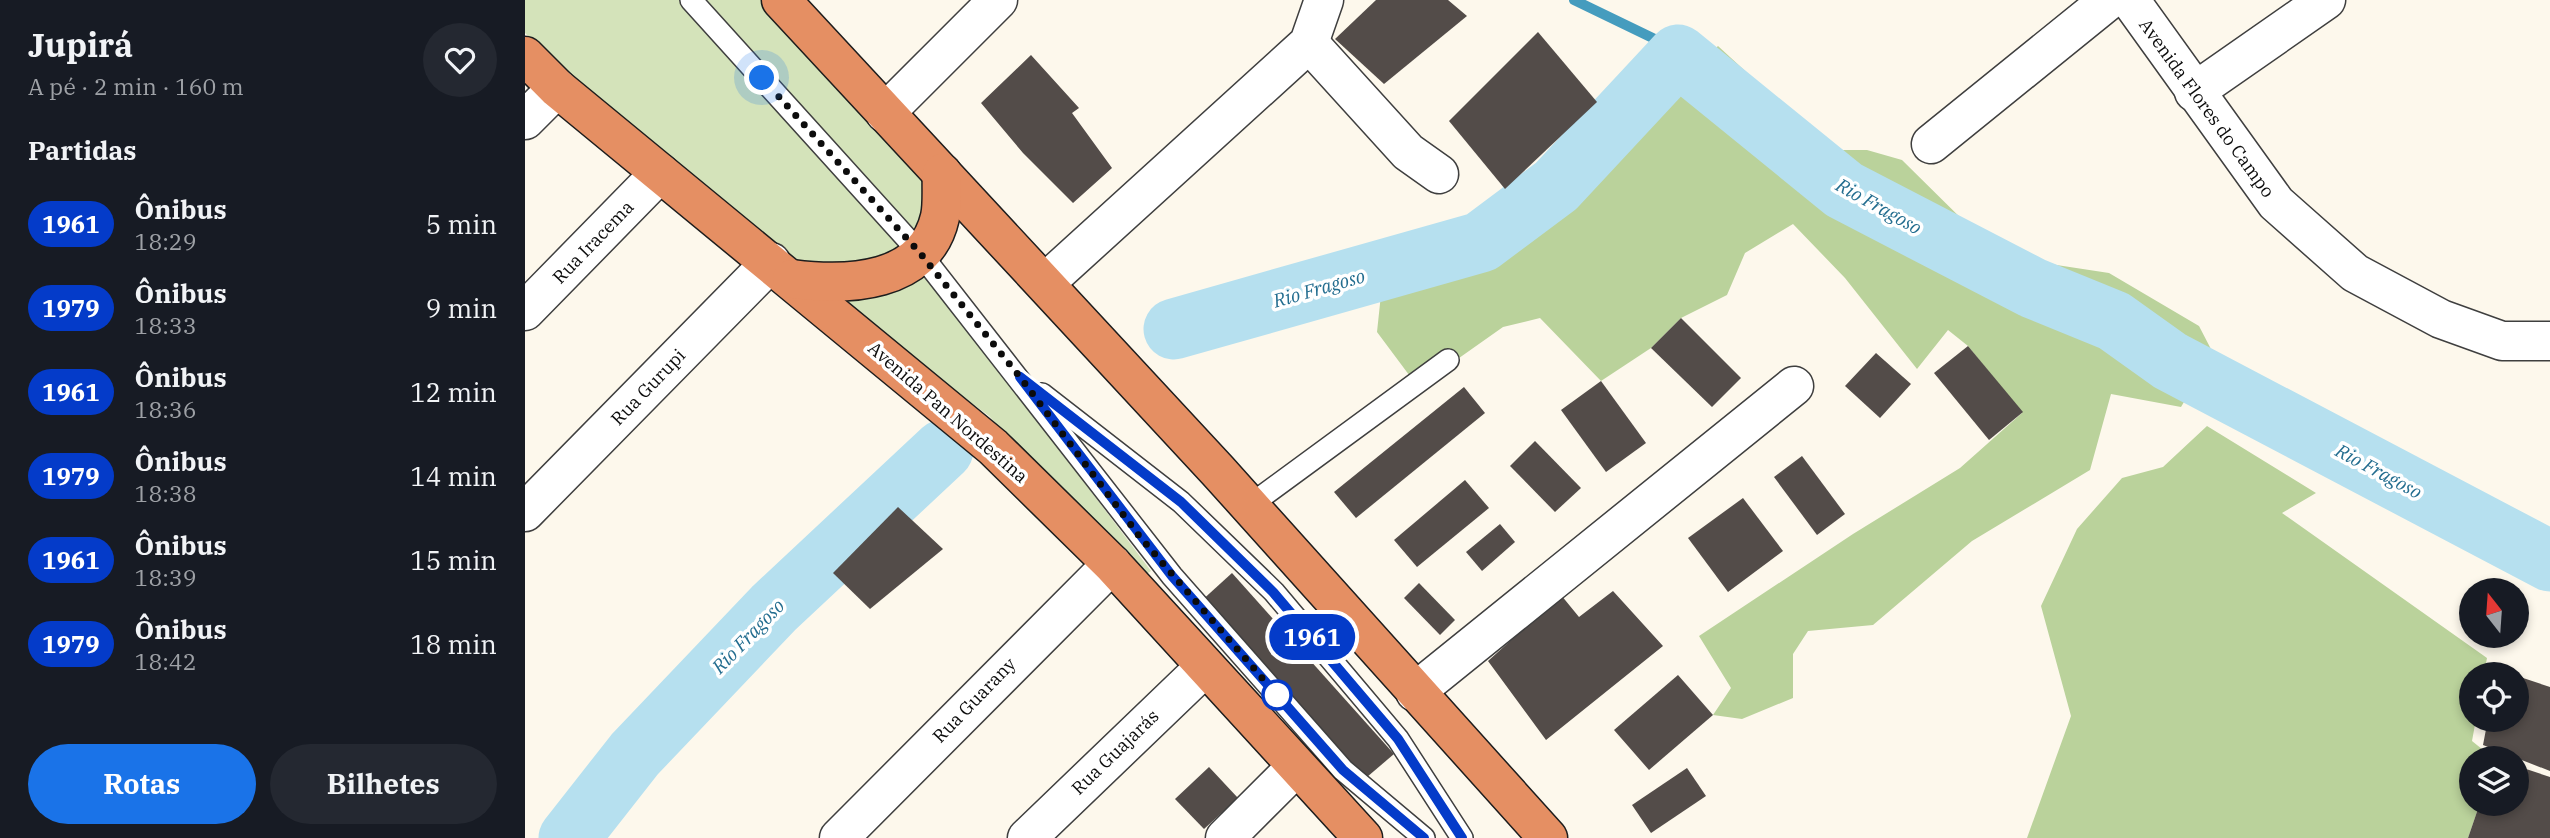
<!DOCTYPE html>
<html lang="pt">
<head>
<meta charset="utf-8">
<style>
	:root { --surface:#171b24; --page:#242831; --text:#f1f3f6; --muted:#9ea1a6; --accent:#1a73e8 }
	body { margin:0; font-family:"IBM Plex Serif",serif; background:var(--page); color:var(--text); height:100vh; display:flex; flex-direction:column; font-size:26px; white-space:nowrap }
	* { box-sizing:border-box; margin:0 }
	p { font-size:23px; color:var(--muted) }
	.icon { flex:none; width:38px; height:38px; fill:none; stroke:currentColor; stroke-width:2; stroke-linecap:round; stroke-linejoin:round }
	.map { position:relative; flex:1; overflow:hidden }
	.details { display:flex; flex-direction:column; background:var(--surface); width:525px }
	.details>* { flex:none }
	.badge { padding:0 14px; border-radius:23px; font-size:24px; line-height:46px }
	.needle { width:46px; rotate:343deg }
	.buttons { position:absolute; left:1934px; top:578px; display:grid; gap:14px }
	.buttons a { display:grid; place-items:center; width:70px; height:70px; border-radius:50%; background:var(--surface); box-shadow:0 4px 10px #0003; font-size:35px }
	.you { position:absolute; width:35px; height:35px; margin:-18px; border:5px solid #fff; border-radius:50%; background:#1a73e8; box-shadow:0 0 0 10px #1a73e833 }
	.map>.badge { position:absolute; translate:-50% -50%; box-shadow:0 0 0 4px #fff }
	h2 { padding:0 28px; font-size:26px; line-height:63px }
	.round { display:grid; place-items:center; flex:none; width:74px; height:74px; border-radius:37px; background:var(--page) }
	.overview { display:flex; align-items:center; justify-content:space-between; height:119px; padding:0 28px }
	h1 { font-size:33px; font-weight:800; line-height:52px }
	.primary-button { display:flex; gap:14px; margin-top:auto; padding:14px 28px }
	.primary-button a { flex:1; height:80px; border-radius:42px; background:var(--accent); color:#fff; font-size:28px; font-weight:800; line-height:80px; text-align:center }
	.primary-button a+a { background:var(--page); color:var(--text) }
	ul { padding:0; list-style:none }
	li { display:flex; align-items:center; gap:21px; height:84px; padding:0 28px }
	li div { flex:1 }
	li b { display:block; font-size:26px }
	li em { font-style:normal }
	li .badge { min-width:77px; font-weight:700; text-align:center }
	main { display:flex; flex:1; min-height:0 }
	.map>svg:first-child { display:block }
</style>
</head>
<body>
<main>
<section class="details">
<div class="overview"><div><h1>Jupirá</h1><p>A pé · 2 min · 160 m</p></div><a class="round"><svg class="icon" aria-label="heart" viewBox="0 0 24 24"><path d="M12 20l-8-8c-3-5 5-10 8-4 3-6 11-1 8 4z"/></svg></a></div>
<h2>Partidas</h2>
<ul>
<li><span class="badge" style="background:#043bc9;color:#fff">1961</span><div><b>Ônibus</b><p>18:29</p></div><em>5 min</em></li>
<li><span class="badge" style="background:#043bc9;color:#fff">1979</span><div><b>Ônibus</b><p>18:33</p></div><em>9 min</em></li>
<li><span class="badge" style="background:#043bc9;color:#fff">1961</span><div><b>Ônibus</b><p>18:36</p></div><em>12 min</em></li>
<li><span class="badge" style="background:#043bc9;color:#fff">1979</span><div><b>Ônibus</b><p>18:38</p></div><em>14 min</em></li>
<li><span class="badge" style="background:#043bc9;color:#fff">1961</span><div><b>Ônibus</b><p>18:39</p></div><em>15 min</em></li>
<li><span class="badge" style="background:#043bc9;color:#fff">1979</span><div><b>Ônibus</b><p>18:42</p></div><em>18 min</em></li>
</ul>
<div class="primary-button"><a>Rotas</a><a>Bilhetes</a></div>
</section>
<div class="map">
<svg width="2025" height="838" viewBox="0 0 2025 838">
	<rect width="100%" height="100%" fill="#fdf8ec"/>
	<g fill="#d4e3ba">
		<polygon points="0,0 155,0 386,253 362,271 267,265 77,112 0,33"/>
		<polygon points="180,0 245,0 396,165 409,210 395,236"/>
		<polygon points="394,263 626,571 614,579 464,416 293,289"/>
	</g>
	<g fill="#bad29b">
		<polygon points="1193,46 1306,150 1342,150 1377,160 1456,238 1506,261 1584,273 1674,326 1688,353 1656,407 1586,394 1565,470 1447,541 1348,625 1283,631 1268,654 1268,698 1217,719 1188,715 1206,688 1174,636 1328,534 1435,468 1497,413 1443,346 1423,330 1392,369 1320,278 1268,224 1220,253 1202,295 1156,318 1126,348 1076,381 1015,318 978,327 893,387 852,332 857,285 973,255"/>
		<polygon points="1682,426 1791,493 1757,513 1962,658 1959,674 1946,674 1946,719 1951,719 1947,741 1968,758 1946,758 1946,803 1955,803 1943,838 1502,838 1546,716 1516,606 1552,529 1597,478 1638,467"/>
	</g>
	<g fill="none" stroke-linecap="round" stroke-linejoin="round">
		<polyline stroke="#459cbe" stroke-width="10" points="1049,0 1138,43 1153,55"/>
		<g stroke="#b6e0ef" stroke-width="61">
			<polyline points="649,329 956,242 1031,186 1153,55 1319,190 1508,288 1589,321 1645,361 2025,561"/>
			<polyline points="44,838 110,754 249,608 418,450"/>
		</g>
	</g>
	<g fill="#534c49">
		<polygon points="851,0 923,0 942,16 859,84 810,39"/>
		<polygon points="1013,32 1072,102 980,189 924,121"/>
		<polygon points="506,55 554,108 547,113 587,168 548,203 498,153 456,103"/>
		<polygon points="1156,318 1216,378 1187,407 1126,348"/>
		<polygon points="1443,346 1498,412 1464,440 1409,373"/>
		<polygon points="1351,353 1386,384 1355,418 1320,386"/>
		<polygon points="1076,381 1121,443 1081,472 1036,410"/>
		<polygon points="939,387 960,413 831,518 809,492"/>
		<polygon points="1010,441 1056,488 1030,512 985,466"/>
		<polygon points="1277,456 1320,514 1292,535 1249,477"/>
		<polygon points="940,480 964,508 892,567 869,540"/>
		<polygon points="1218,498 1258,551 1203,592 1163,538"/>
		<polygon points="373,507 418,549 345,609 308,573"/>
		<polygon points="975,524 990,542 957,571 941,552"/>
		<polygon points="707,573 869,754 835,783 674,603"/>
		<polygon points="894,583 930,620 915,635 879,598"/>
		<polygon points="1088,591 1138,646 1021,740 963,661 1036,595 1054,617"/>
		<polygon points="1153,675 1188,715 1124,770 1089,730"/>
		<polygon points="1992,676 2025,687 2025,771 1958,745 1963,719 1992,719"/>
		<polygon points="1992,766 2025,777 2025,838 1943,838 1955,803 1992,803"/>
		<polygon points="684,767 713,798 679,829 650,799"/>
		<polygon points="1162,768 1181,796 1126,833 1107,805"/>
	</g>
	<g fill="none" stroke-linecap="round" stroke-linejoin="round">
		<g stroke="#3f3f3f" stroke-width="24">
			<g id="lane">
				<polyline points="166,0 395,253 647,576 818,770 899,838"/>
				<polyline points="517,394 656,502 749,592 873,739 937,838"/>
				<polyline points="724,506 923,360"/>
			</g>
		</g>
		<g stroke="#3f3f3f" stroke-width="41">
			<g id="street">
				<polyline points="1605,0 1751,203 1830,273 1916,319 1977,341 2025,341"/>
				<polyline points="784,43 883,152 914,174"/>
				<polyline points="1669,92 1801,0"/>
				<polyline points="360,113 473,0"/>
				<polyline points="0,120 32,88"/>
				<polyline points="1406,144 1584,0"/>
				<polyline points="520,283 784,43 799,0"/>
				<polyline points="0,311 135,173"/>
				<polyline points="0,512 246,262"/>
				<polyline points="890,692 1269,386"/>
				<polyline points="314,838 587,564"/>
				<polyline points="502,838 680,667"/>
				<polyline points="700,838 771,767"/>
			</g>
		</g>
		<g stroke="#1d1d1d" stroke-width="41">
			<g id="highway">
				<polyline points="256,0 693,471 1023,838"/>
				<polyline points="0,56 32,88 468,447 587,564 838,838"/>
				<path d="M267,279C322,286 400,284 415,217C418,203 416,187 417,173"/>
			</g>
		</g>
		<use href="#lane" stroke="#fff" stroke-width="21"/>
		<use href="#street" stroke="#fff" stroke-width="38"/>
		<use href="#highway" stroke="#e58f63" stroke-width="38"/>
	</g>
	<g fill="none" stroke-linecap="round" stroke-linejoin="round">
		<g stroke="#fff" stroke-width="16">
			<polyline id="line" points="899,838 818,770 647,576 495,377 656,502 748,592 873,739 937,838"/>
		</g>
		<use href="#line" stroke="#043bc9" stroke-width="10"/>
		<polyline stroke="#0c0c0c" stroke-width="7" stroke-dasharray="0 12.6" points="237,78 395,253 495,377 615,537 752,695"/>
	</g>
	<circle fill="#fff" stroke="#043bc9" stroke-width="3.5" cx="752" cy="695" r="14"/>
	<g text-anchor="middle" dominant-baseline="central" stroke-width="7" stroke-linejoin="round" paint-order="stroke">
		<g font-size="18" fill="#0c0c0c" stroke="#fff">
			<text transform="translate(1682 108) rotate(54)">Avenida Flores do Campo</text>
			<text transform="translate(68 242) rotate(-46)">Rua Iracema</text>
			<text transform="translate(123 387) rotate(-46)">Rua Gurupi</text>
			<text transform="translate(423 412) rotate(41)">Avenida Pan Nordestina</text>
			<text transform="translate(449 700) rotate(-46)">Rua Guarany</text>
			<text transform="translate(590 752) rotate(-44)">Rua Guajarás</text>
		</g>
		<g font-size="19" font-style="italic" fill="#236d8f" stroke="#fff">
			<text transform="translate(1354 206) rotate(29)">Rio Fragoso</text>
			<text transform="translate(794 288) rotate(-16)">Rio Fragoso</text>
			<text transform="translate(1854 471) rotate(28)">Rio Fragoso</text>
			<text transform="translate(223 636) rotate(-46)">Rio Fragoso</text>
		</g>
	</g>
</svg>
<div class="buttons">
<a><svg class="needle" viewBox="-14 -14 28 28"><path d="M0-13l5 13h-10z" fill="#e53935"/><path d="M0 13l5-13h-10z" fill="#9ea1a6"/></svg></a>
<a><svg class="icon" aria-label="locate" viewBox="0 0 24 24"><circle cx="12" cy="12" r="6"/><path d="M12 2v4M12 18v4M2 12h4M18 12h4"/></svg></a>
<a><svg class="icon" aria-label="layers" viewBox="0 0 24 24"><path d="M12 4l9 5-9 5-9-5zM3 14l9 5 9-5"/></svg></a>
</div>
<div class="you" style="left:237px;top:78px"></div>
<b class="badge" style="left:787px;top:637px;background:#043bc9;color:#fff">1961</b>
</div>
</main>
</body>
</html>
